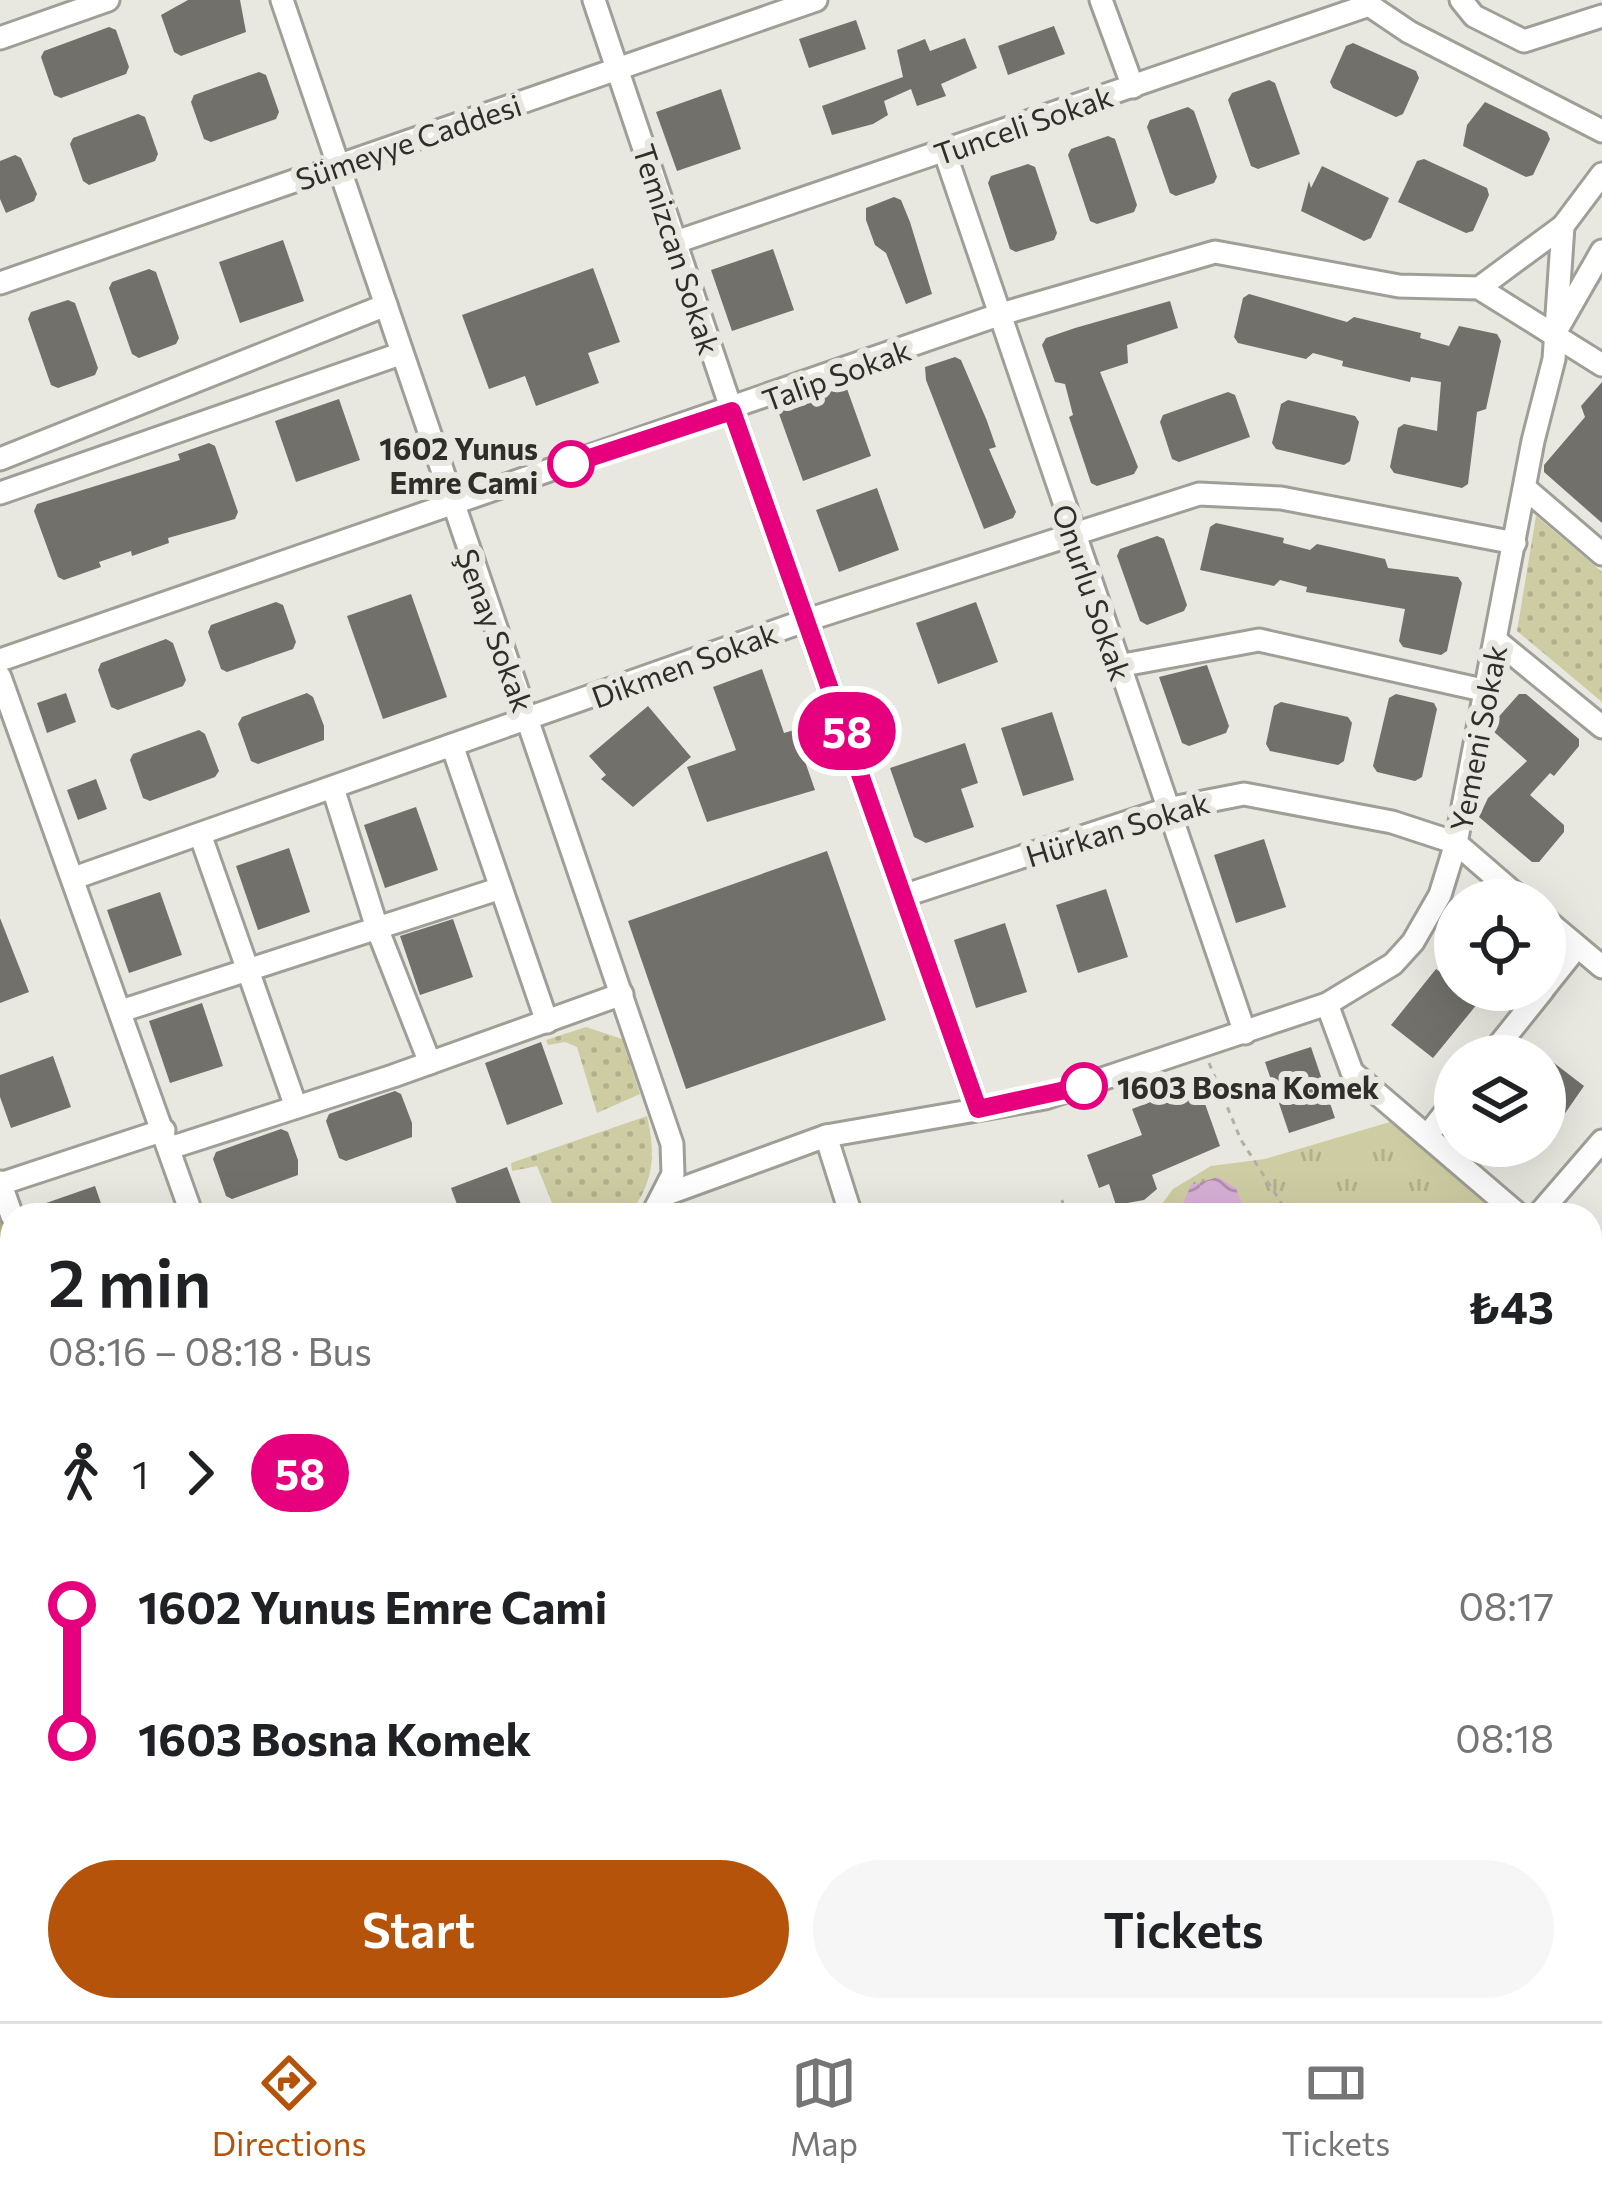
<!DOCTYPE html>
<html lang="en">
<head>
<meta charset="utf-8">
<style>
	:root { --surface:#fff; --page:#f6f6f6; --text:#202124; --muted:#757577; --line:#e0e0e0; --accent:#b45309 }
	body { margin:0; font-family:Commissioner,sans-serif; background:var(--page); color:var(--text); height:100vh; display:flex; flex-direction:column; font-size:45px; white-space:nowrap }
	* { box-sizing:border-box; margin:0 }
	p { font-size:39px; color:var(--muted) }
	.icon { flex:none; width:66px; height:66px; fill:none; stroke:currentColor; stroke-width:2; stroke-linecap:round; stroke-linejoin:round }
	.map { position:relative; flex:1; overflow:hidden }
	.drawer { position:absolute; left:0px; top:1203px; width:1602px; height:819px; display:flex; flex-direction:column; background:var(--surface); border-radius:36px 36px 0 0; box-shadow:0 12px 48px #0002 }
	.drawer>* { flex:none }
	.badge { padding:0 24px; border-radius:39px; font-size:42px; line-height:78px }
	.fabs { position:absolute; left:1434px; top:879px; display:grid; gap:24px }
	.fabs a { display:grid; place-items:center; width:132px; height:132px; border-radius:50%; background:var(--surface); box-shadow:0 12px 48px #0002; font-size:60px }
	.map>.badge { position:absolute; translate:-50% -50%; box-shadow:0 0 0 6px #fff }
	.legs { display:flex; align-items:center; gap:18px; height:132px; padding:0 48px; font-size:39px }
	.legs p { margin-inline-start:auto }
	.head { display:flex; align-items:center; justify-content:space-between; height:204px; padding:0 48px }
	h1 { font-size:66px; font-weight:600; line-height:90px }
	.action { display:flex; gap:24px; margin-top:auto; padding:24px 48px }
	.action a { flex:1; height:138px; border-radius:72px; background:var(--accent); color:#fff; font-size:48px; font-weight:600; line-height:138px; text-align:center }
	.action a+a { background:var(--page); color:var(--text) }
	ul { padding:0 48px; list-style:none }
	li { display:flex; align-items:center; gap:42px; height:132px; font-size:45px }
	li i { display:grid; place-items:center; width:18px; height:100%; margin:0 15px; background:currentColor }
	li i::after { content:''; width:30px; height:30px; margin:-15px; border:9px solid; border-radius:50%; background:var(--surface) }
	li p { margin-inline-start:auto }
	li:first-child i { background:linear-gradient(#0000 50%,currentColor 0) }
	li:last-child i { background:linear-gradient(currentColor 50%,#0000 0) }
	.tab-bar { display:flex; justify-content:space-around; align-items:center; height:168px; border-top:3px solid var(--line); background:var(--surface); font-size:33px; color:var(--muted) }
	.tab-bar a { display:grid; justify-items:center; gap:6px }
	.tab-bar .current { color:var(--accent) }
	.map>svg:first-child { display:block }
</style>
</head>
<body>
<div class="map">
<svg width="1602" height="2021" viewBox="0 0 1602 2021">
	<defs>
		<pattern id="grass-dots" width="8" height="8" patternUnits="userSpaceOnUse" patternTransform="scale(3)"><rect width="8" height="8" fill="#cecca2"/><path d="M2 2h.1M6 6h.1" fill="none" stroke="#b1b08c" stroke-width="1.8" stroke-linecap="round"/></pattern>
		<pattern id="forest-firs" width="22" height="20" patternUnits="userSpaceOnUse" patternTransform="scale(3)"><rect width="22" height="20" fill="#b5b27f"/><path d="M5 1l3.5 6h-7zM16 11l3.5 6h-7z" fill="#949168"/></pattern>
		<pattern id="park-tufts" width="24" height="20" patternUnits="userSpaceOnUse" patternTransform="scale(3)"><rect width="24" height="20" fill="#cecca2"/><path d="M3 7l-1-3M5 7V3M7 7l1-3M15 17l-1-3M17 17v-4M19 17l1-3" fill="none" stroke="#b1b08c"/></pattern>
		<pattern id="water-waves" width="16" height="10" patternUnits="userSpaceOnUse" patternTransform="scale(3)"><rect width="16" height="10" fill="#d7afd5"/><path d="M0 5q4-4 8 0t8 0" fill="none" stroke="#af8fad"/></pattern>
	</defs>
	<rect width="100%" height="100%" fill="#e8e8e0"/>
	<g fill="url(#grass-dots)">
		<polygon points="1536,516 1602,572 1602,702 1517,631"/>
		<polygon points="586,1027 622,1039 640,1094 597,1113 577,1047 565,1042 548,1045 546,1040"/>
		<path d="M647,1116C656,1156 654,1182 629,1215H557L537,1166L512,1171L511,1163Z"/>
	</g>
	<g fill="url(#forest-firs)">
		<polygon points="0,1215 9,1241 11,1308 12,1646 0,1630"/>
		<polygon points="12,1698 12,1933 0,1930 0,1720"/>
	</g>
	<g fill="url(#park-tufts)">
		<polygon points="1390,1122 1500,1215 1154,1215 1173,1189 1211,1166 1265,1159"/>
		<polygon points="1590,1291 1602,1301 1602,1486 1590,1491"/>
		<polygon points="1111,2010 1272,2010 1276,2021 1117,2021"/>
	</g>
	<polygon fill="url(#water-waves)" points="1218,1177 1236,1188 1246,1215 1178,1215 1191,1185"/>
	<g fill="#71706a">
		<polygon points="188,0 240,0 246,32 181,56 174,52 161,15"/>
		<polygon points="856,20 866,49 809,68 799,39"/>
		<polygon points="1054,26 1065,54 1008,75 998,46"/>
		<polygon points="109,27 116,30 129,67 126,74 61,98 54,95 41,57 44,51"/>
		<polygon points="965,38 977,68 941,84 946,96 917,106 911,89 884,101 888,115 873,124 832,135 822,106 903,77 897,50 925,39 930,51"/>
		<polygon points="1353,43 1416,71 1419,78 1403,114 1396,117 1333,88 1330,82 1346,46"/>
		<polygon points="259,72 266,75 279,112 276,119 211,142 204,139 191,102 194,95"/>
		<polygon points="1269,80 1275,83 1300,154 1258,169 1251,166 1228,100 1232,93"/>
		<polygon points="721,89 741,149 677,171 656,112"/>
		<polygon points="1485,102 1547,132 1550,139 1533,175 1526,177 1463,146 1467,125"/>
		<polygon points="1188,107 1194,111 1217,177 1214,183 1176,196 1170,193 1147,127 1150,120"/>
		<polygon points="138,114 145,117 158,154 155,161 89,185 83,181 70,144 73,138"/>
		<polygon points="1108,136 1115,139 1137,205 1134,212 1097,224 1090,221 1068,155 1071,149"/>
		<polygon points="15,155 21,158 37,194 34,201 6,213 0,199 0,161"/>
		<polygon points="1424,159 1487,188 1489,195 1473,231 1466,233 1398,202 1417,161"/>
		<polygon points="1028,164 1035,167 1057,233 1054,240 1016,252 1010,249 988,183 991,176"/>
		<polygon points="1322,166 1389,198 1371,238 1364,241 1301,211 1309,181 1311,188"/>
		<polygon points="894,197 901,200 910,222 932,294 906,304 886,253 875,245 866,220 866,208"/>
		<polygon points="283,240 304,301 240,323 219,262"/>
		<polygon points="773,249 794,310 732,331 711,270"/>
		<polygon points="593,268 620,342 588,353 599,383 536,406 525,376 489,389 462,315"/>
		<polygon points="149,269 156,272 179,338 176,344 139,358 132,354 109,288 112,282"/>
		<polygon points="1249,294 1347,322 1354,317 1421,333 1420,338 1449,346 1459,326 1497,334 1501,341 1486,409 1477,412 1468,484 1462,488 1394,473 1390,467 1398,428 1404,424 1437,431 1441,382 1411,377 1410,382 1342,366 1343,361 1313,353 1306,359 1238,343 1234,337 1243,298"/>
		<polygon points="68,300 75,303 98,368 95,375 58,388 51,385 28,319 31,312"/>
		<polygon points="1170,301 1178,328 1127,345 1128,363 1100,372 1138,467 1134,474 1097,486 1091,483 1069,417 1073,415 1065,384 1055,382 1042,345 1046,338 1075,328"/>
		<polygon points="955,357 961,360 987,421 996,447 989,449 1016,512 1013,518 984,529 926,380 925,367"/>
		<polygon points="1602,382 1602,523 1544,472 1544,465 1585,417 1581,406"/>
		<polygon points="846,386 871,456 803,481 778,411"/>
		<polygon points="1228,392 1235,395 1250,437 1179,462 1172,459 1160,422 1163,415"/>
		<polygon points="339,399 360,460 296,482 275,421"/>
		<polygon points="1288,400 1355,416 1359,422 1350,461 1344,465 1276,449 1272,443 1281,404"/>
		<polygon points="209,443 215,446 238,512 235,519 168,538 169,543 132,556 131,551 99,562 101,567 64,580 58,577 34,511 37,504 180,460 178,454"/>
		<polygon points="877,488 899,550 839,572 816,510"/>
		<polygon points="1216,523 1284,538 1283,543 1310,550 1317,544 1385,559 1388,568 1458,577 1462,583 1447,651 1441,655 1403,647 1399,641 1405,609 1306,592 1307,587 1280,580 1274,586 1200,570 1210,527"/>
		<polygon points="1157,536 1164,539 1187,605 1184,611 1147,625 1140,621 1117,556 1120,549"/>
		<polygon points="411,594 447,697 383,719 347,616"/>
		<polygon points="276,602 283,605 296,642 293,649 227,672 221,669 208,632 211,625"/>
		<polygon points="976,602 998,662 938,684 916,623"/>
		<polygon points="166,639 173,643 186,680 183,686 118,710 111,707 98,670 101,663"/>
		<polygon points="1207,665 1229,726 1226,733 1189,746 1182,743 1159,677"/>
		<polygon points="762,669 784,733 794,730 815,790 707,822 687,767 736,750 713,687"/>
		<polygon points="66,693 76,722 47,733 37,703"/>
		<polygon points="307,693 313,697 324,726 324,740 258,764 251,761 238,724 242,717"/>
		<polygon points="1396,694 1434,703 1437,709 1422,777 1415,781 1377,772 1373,766 1389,698"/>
		<polygon points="1519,694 1526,694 1579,739 1579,746 1554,776 1550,773 1530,795 1564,825 1564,832 1539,862 1532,862 1479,817 1488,798 1527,761 1493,731 1494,722"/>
		<polygon points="1281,702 1348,717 1352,723 1344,761 1338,765 1270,751 1266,744 1274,706"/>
		<polygon points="648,706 691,757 633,807 601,779 606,775 589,756"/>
		<polygon points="1052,712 1074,780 1023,796 1001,728"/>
		<polygon points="199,730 205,734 219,771 215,777 150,801 143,798 130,760 133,754"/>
		<polygon points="965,743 978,783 961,789 974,827 926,843 914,837 890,768"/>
		<polygon points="96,779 107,809 78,820 67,790"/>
		<polygon points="416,807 438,870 385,888 364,825"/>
		<polygon points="1264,839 1286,907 1236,923 1214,855"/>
		<polygon points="289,848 310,912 258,930 236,866"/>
		<polygon points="827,851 886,1020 686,1089 628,921"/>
		<polygon points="1106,889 1128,957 1078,973 1056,905"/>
		<polygon points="160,892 182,955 129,973 107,910"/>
		<polygon points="0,918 29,992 0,1003"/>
		<polygon points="453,919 473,977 420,995 400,936"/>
		<polygon points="1005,923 1027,992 976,1008 954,940"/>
		<polygon points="1436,969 1455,983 1455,990 1464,990 1478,1003 1433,1058 1391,1025"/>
		<polygon points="202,1003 223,1066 170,1083 149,1021"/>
		<polygon points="541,1042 563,1104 507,1125 485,1063"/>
		<polygon points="1311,1047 1335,1118 1289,1133 1265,1062"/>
		<polygon points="53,1056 71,1107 11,1128 0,1097 0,1075"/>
		<polygon points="1545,1056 1584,1086 1545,1142"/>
		<polygon points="1198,1084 1220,1146 1152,1175 1157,1189 1144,1200 1116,1205 1109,1184 1099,1188 1087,1155 1142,1135 1132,1109"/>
		<polygon points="395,1091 401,1094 412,1123 412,1137 346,1161 339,1158 326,1121 329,1114"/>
		<polygon points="281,1129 288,1132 298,1160 298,1175 232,1199 226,1196 213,1159 216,1152"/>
		<polygon points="507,1167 525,1215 461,1215 451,1188"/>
		<polygon points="95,1186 105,1215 27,1215 26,1210"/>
	</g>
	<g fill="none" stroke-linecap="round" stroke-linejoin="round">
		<g stroke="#9f9f97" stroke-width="27">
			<g id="minor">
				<polyline points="282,0 672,1144 673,1174 652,1215"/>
				<polyline points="594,0 732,411 978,1109"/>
				<polyline points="1101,0 1133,87"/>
				<polyline points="1461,0 1474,16 1524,41 1602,16"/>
				<polyline points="0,38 108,0"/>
				<polyline points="944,150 1245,1033"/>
				<polyline points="676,242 1369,5 1409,32 1602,131"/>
				<polyline points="0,283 816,0"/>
				<polyline points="1479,288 1563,226 1602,174"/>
				<polyline points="1559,326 1602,251"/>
				<polyline points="0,459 386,305"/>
				<polyline points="1525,488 1602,554"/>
				<polyline points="0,493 400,354"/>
				<polyline points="1497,641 1602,727"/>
				<polyline points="0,660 1001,314 1215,252 1399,286 1479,288 1602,365"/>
				<polyline points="1118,666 1259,640 1487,691"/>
				<polyline points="0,677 192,1215"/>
				<polyline points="452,745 547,1022"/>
				<polyline points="333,788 377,928 430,1063"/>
				<polyline points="200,834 296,1107"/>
				<polyline points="74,878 807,620 1199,494 1281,498 1515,543"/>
				<polyline points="906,895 1167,809 1244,794 1392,822 1456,843 1522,900"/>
				<polyline points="1545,919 1602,967"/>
				<polyline points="1545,987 1577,947"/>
				<polyline points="1327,1004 1352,1072 1519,1215"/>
				<polyline points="121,1011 501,888"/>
				<polyline points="1490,1056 1543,990"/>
				<polyline points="826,1136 851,1215"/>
				<polyline points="1427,1136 1455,1100"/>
				<polyline points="170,1148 393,1076 622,994"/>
				<polyline points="0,1182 12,1216"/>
				<polyline points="0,1184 164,1130"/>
				<polyline points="667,1194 826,1136 1045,1098 1327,1004 1393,964 1413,942 1440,895 1456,843 1533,441 1554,359 1563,226"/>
				<polyline points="1538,1215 1602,1141"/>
				<polyline points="1590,1273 1602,1282"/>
				<polyline points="0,1674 12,1673"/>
				<polyline points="1590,1941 1602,1932"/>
				<polyline points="0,1949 12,1953"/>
				<polyline points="261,2010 304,2021"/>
				<polyline points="499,2010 501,2021"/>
				<polyline points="1094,2010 1101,2021"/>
				<polyline points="715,2021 735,2010"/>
				<polyline points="1011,2021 1030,2015 1047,2021"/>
				<polyline points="1489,2021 1503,2010"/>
				<polyline points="1564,2021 1602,2005"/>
			</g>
		</g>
		<g stroke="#b0b0a9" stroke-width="3" stroke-dasharray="6 6" stroke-linecap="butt">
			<polyline points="1209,1063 1241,1140 1289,1215"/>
			<polyline points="1062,1200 1066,1215"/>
			<polyline points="1590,1337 1602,1324"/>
			<polyline points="1590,1402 1602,1406"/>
			<polyline points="1590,1856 1602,1887"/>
			<polyline points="1189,2010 1196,2021"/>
		</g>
		<use href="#minor" stroke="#fff" stroke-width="21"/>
	</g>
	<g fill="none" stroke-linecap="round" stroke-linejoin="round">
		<g stroke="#fff" stroke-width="27">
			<polyline id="line-1" points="571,464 732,411 978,1109 1084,1086"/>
		</g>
		<use href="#line-1" stroke="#e6007e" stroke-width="18"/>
	</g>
	<g fill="#fff" stroke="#e6007e" stroke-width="6">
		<circle cx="571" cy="464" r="21"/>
		<circle cx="1084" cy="1086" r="21"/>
	</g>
	<g text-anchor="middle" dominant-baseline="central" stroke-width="12" stroke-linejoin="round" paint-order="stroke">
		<g font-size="30" fill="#2e2e2b" stroke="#e8e8e0">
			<text transform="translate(1023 124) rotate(-19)">Tunceli Sokak</text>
			<text transform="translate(408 141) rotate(-19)">Sümeyye Caddesi</text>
			<text transform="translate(678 249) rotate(72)">Temizcan Sokak</text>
			<text transform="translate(836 374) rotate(-20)">Talip Sokak</text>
			<text transform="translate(1093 592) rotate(71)">Onurlu Sokak</text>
			<text transform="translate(496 630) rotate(70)">Şenay Sokak</text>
			<text transform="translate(684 664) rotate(-20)">Dikmen Sokak</text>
			<text transform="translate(1477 738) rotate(-79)">Yemeni Sokak</text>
			<text transform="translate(1117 828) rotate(-17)">Hürkan Sokak</text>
		</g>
		<g font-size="30" font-weight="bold" fill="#2e2e2b" stroke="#e8e8e0" text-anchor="end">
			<text x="538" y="447">1602 Yunus<tspan x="538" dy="34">Emre Cami</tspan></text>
			<text x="1117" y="1086" text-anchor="start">1603 Bosna Komek</text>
		</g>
	</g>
</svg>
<div class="fabs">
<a><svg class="icon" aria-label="locate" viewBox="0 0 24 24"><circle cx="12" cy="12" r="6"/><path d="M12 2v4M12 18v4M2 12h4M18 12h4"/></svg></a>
<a><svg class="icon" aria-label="layers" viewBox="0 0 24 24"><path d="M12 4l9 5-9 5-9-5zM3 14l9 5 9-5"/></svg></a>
</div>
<b class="badge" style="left:847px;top:731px;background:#e6007e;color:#fff">58</b>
<section class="drawer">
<div class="head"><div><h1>2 min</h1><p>08:16 – 08:18 · Bus</p></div><b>₺43</b></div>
<div class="legs"><svg class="icon" aria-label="walk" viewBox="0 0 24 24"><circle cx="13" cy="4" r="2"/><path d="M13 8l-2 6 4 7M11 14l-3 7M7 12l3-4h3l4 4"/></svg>1<svg class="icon" aria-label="forward" viewBox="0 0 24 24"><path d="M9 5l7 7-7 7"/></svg><b class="badge" style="background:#e6007e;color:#fff">58</b></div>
<ul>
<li><i style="color:#e6007e"></i><b>1602 Yunus Emre Cami</b><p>08:17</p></li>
<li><i style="color:#e6007e"></i><b>1603 Bosna Komek</b><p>08:18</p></li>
</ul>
<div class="action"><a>Start</a><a>Tickets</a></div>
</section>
</div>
<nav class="tab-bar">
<a class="current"><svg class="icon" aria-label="directions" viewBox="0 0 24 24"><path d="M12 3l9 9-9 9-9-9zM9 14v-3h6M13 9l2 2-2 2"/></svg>Directions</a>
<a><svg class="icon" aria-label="map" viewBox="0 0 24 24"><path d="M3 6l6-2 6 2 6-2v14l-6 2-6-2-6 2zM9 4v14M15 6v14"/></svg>Map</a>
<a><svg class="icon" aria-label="tickets" viewBox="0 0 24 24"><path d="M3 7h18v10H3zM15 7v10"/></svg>Tickets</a>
</nav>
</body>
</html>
